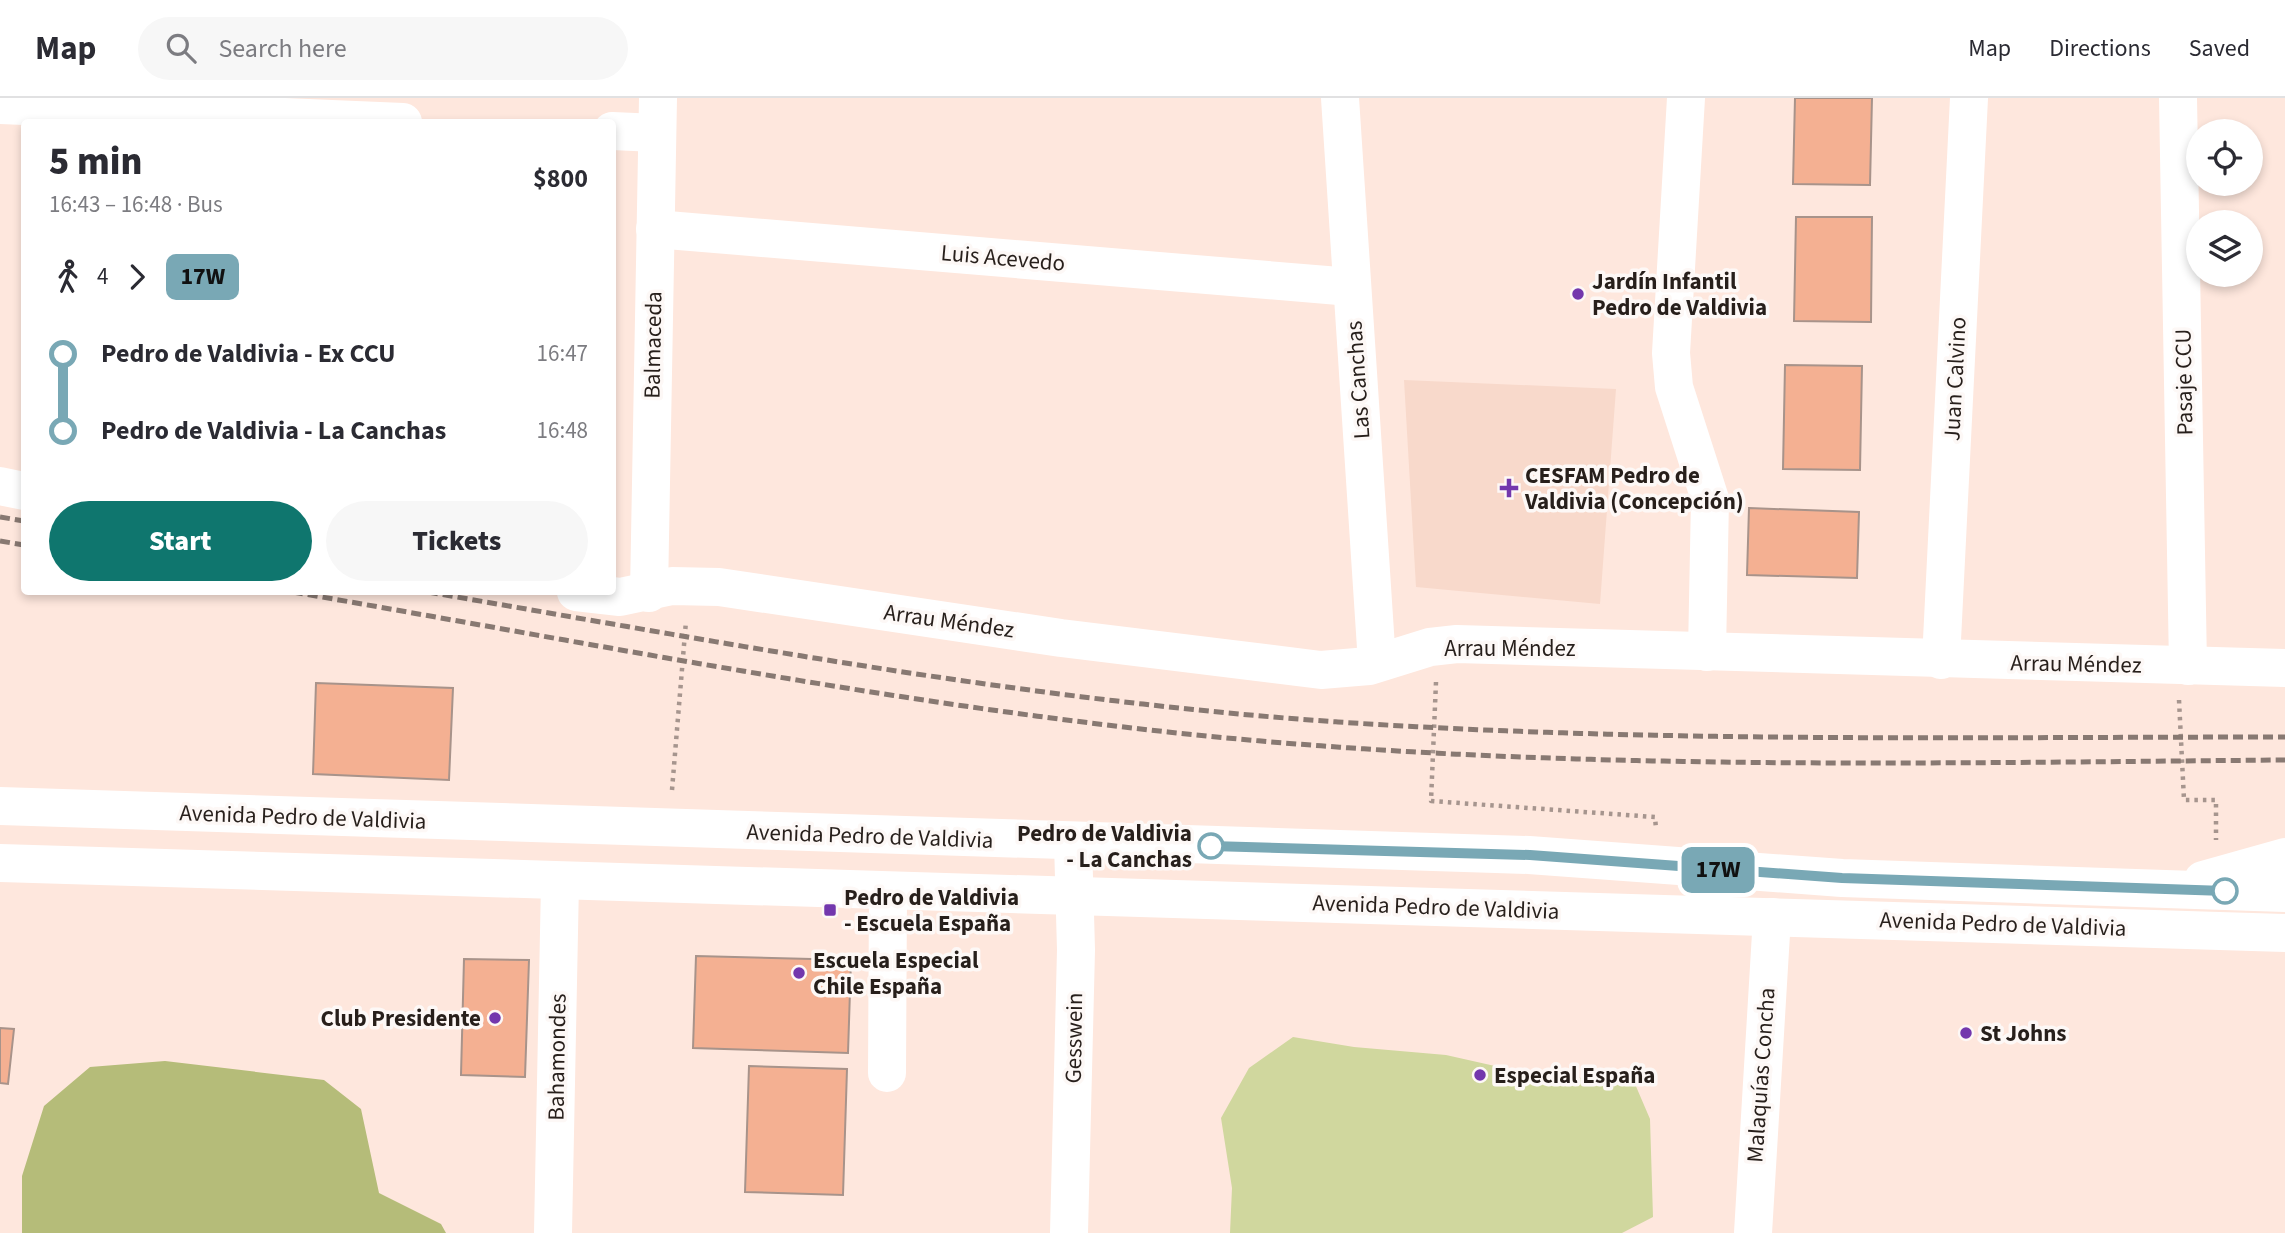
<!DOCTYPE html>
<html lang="en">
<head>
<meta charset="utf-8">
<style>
	:root { --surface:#fff; --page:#f7f7f7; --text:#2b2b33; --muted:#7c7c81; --line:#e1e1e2; --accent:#0f766e }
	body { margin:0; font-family:"Source Sans 3",sans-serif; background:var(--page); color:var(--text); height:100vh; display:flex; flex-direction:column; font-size:26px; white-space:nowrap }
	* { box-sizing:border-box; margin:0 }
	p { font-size:23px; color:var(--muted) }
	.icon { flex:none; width:38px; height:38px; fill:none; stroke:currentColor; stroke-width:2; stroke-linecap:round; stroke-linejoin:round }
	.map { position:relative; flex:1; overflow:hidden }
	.sheet { position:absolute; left:21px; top:21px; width:595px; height:476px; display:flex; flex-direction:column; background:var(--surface); border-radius:7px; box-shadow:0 4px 10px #0003 }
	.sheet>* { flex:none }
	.badge { padding:0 14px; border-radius:10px; font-size:24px; line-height:46px }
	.controls { position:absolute; left:2186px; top:21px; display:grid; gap:14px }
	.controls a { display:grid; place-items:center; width:77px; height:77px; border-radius:50%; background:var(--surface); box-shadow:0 4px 10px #0003; font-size:35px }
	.map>.badge { position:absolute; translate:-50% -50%; box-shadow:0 0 0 4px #fff }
	.legs { display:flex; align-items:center; gap:10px; height:77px; padding:0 28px; font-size:23px }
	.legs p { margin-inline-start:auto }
	.summary { display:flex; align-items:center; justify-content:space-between; height:119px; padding:0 28px }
	h1 { font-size:38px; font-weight:800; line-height:52px }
	.cta { display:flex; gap:14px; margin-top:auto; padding:14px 28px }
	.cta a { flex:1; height:80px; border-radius:42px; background:var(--accent); color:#fff; font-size:28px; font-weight:800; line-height:80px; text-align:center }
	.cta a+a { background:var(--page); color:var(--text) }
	ul { padding:0 28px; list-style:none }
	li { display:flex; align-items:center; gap:24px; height:77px; font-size:26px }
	li i { display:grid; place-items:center; width:10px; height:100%; margin:0 9px; background:currentColor }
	li i::after { content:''; width:18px; height:18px; margin:-9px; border:5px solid; border-radius:50%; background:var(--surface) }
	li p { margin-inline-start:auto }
	li:first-child i { background:linear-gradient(#0000 50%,currentColor 0) }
	li:last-child i { background:linear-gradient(currentColor 50%,#0000 0) }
	header { display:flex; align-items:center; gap:42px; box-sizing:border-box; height:98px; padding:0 35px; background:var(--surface); border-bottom:2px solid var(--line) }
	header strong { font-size:33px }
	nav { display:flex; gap:38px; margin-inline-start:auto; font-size:24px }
	.search { width:490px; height:63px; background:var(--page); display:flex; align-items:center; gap:18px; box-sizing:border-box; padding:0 24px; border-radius:38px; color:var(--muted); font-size:26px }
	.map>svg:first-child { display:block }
</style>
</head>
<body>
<header>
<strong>Map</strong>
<div class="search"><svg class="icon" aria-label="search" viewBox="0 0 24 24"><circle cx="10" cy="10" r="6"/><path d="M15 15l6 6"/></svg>Search here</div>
<nav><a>Map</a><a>Directions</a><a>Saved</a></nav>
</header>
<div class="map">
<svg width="2285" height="1135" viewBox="0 0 2285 1135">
	<rect width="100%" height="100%" fill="#fee7dd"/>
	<polygon fill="#f8d9cb" points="1404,282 1616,291 1600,506 1416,489"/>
	<polygon fill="#d0d79e" points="1293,939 1354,949 1446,957 1548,980 1632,979 1650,1021 1653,1119 1622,1135 1230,1135 1232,1090 1221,1020 1249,970"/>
	<polygon fill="#b5bc79" points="165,963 324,982 361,1011 379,1095 441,1126 446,1135 22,1135 22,1078 44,1008 90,969"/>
	<g fill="#f4b092" stroke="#a8938a" stroke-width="2">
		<polygon points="1795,0 1872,0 1870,87 1793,86"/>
		<polygon points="1796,119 1872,119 1871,224 1794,223"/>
		<polygon points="1785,267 1862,268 1860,372 1783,371"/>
		<polygon points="1749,410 1859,414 1857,480 1747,477"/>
		<polygon points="316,585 453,590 449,682 313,676"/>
		<polygon points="696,858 851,862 848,955 693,950"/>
		<polygon points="464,861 529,862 525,979 461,977"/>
		<polygon points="0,930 14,931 8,986 0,985"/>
		<polygon points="749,968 847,971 843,1097 745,1094"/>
	</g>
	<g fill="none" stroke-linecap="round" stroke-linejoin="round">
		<g stroke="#a6958e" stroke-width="4.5" stroke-dasharray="3.5 5" stroke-linecap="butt">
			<polyline points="1436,584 1431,703 1655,719 1656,731"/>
			<polyline points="2179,602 2184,702 2216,702 2216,742"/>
			<polyline points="672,692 686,523"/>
		</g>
		<g stroke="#fff" stroke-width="38">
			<polyline points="1340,0 1377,565"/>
			<polyline points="1686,0 1671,255 1674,289 1710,401 1707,554"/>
			<polyline points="2178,0 2188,568"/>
			<polyline points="0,7 403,24"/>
			<polyline points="612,33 657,35"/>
			<polyline points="655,131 1351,189"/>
			<polyline points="0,388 24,393"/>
			<polyline points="576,494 620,499 672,488 719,489 1061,540 1321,572 1369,568 1430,549 1457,546 2285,570"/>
			<polyline points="649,495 658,0"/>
			<polyline points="1941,562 1969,0"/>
			<polyline points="887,975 888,794"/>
			<polyline points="553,1135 560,784"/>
			<polyline points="1069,1135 1076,852 1073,744"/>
			<polyline points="1753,1135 1772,819"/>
		</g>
		<g stroke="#fff" stroke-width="38">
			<polyline points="0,708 1529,757 1842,780 2285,795"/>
			<polyline points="0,765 2285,835"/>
			<polyline points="2203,782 2285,759"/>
		</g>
		<g stroke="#887972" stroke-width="5" stroke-dasharray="10 5" stroke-linecap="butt">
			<polyline points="0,419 24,423"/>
			<polyline points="0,443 24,447"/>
			<path d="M293,494C584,544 874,602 1168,634C1539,674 1913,665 2285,662"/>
			<path d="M428,494C730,546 1032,603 1338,624C1653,645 1969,639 2285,639"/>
		</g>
	</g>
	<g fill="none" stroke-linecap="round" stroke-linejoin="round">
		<g stroke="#fff" stroke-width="16">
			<polyline id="line-1" points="1211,748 1530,757 1842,780 2225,793"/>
		</g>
		<use href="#line-1" stroke="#79a8b5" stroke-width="10"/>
	</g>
	<g fill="#7337ad" stroke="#fdf8f6" stroke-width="2.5">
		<circle cx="1578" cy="196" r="7"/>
		<path d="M1505.5 379.5h7v7h7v7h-7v7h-7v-7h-7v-7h7z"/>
		<rect x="823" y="805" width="14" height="14" rx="3.5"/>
		<circle cx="799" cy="875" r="7"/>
		<circle cx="495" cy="920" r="7"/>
		<circle cx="1966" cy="935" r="7"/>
		<circle cx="1480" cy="977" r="7"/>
	</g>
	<g fill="#fff" stroke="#79a8b5" stroke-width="3.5">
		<circle cx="1211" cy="748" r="12"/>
		<circle cx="2225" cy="793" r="12"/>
	</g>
	<g text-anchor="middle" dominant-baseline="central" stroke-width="7" stroke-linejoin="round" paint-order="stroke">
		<g font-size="23" fill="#271f1b" stroke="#fdf8f6">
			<text transform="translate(1003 160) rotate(5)">Luis Acevedo</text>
			<text transform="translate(653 247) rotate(-89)">Balmaceda</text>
			<text transform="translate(1955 281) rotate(-87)">Juan Calvino</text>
			<text transform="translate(1358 282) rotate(-94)">Las Canchas</text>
			<text transform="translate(2184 284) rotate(-91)">Pasaje CCU</text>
			<text transform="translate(949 523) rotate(8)">Arrau Méndez</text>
			<text x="1510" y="550">Arrau Méndez</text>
			<text transform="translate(2076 566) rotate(1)">Arrau Méndez</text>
			<text transform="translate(303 719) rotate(2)">Avenida Pedro de Valdivia</text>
			<text transform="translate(870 738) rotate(2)">Avenida Pedro de Valdivia</text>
			<text transform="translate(1436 809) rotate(2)">Avenida Pedro de Valdivia</text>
			<text transform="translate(2003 826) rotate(2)">Avenida Pedro de Valdivia</text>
			<text transform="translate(1074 940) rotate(-89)">Gesswein</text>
			<text transform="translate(557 959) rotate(-89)">Bahamondes</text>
			<text transform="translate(1761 977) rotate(-86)">Malaquías Concha</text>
		</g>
		<g font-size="23" font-weight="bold" fill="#271f1b" stroke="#fdf8f6" text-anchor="start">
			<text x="1592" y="183">Jardín Infantil<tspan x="1592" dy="26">Pedro de Valdivia</tspan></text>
			<text x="1525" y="377">CESFAM Pedro de<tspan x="1525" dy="26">Valdivia (Concepción)</tspan></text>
			<text x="844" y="799">Pedro de Valdivia<tspan x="844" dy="26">- Escuela España</tspan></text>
			<text x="813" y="862">Escuela Especial<tspan x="813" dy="26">Chile España</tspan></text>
			<text x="481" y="920" text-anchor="end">Club Presidente</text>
			<text x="1980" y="935">St Johns</text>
			<text x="1494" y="977">Especial España</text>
		</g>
		<g font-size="23" font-weight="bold" fill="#271f1b" stroke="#fdf8f6" text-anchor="end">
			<text x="1192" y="735">Pedro de Valdivia<tspan x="1192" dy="26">- La Canchas</tspan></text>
		</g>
	</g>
</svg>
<div class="controls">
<a><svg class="icon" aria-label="locate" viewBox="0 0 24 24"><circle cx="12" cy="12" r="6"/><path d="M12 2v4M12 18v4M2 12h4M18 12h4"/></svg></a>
<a><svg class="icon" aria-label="layers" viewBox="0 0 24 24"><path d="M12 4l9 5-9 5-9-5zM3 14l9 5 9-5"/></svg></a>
</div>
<b class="badge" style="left:1718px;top:772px;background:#79a8b5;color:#111">17W</b>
<section class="sheet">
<div class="summary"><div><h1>5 min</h1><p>16:43 – 16:48 · Bus</p></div><b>$800</b></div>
<div class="legs"><svg class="icon" aria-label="walk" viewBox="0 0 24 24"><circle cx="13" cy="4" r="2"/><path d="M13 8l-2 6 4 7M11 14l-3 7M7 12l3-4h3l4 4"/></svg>4<svg class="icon" aria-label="forward" viewBox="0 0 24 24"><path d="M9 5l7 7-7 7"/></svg><b class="badge" style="background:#79a8b5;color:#111">17W</b></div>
<ul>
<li><i style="color:#79a8b5"></i><b>Pedro de Valdivia - Ex CCU</b><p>16:47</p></li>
<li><i style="color:#79a8b5"></i><b>Pedro de Valdivia - La Canchas</b><p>16:48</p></li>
</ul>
<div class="cta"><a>Start</a><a>Tickets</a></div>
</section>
</div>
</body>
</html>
